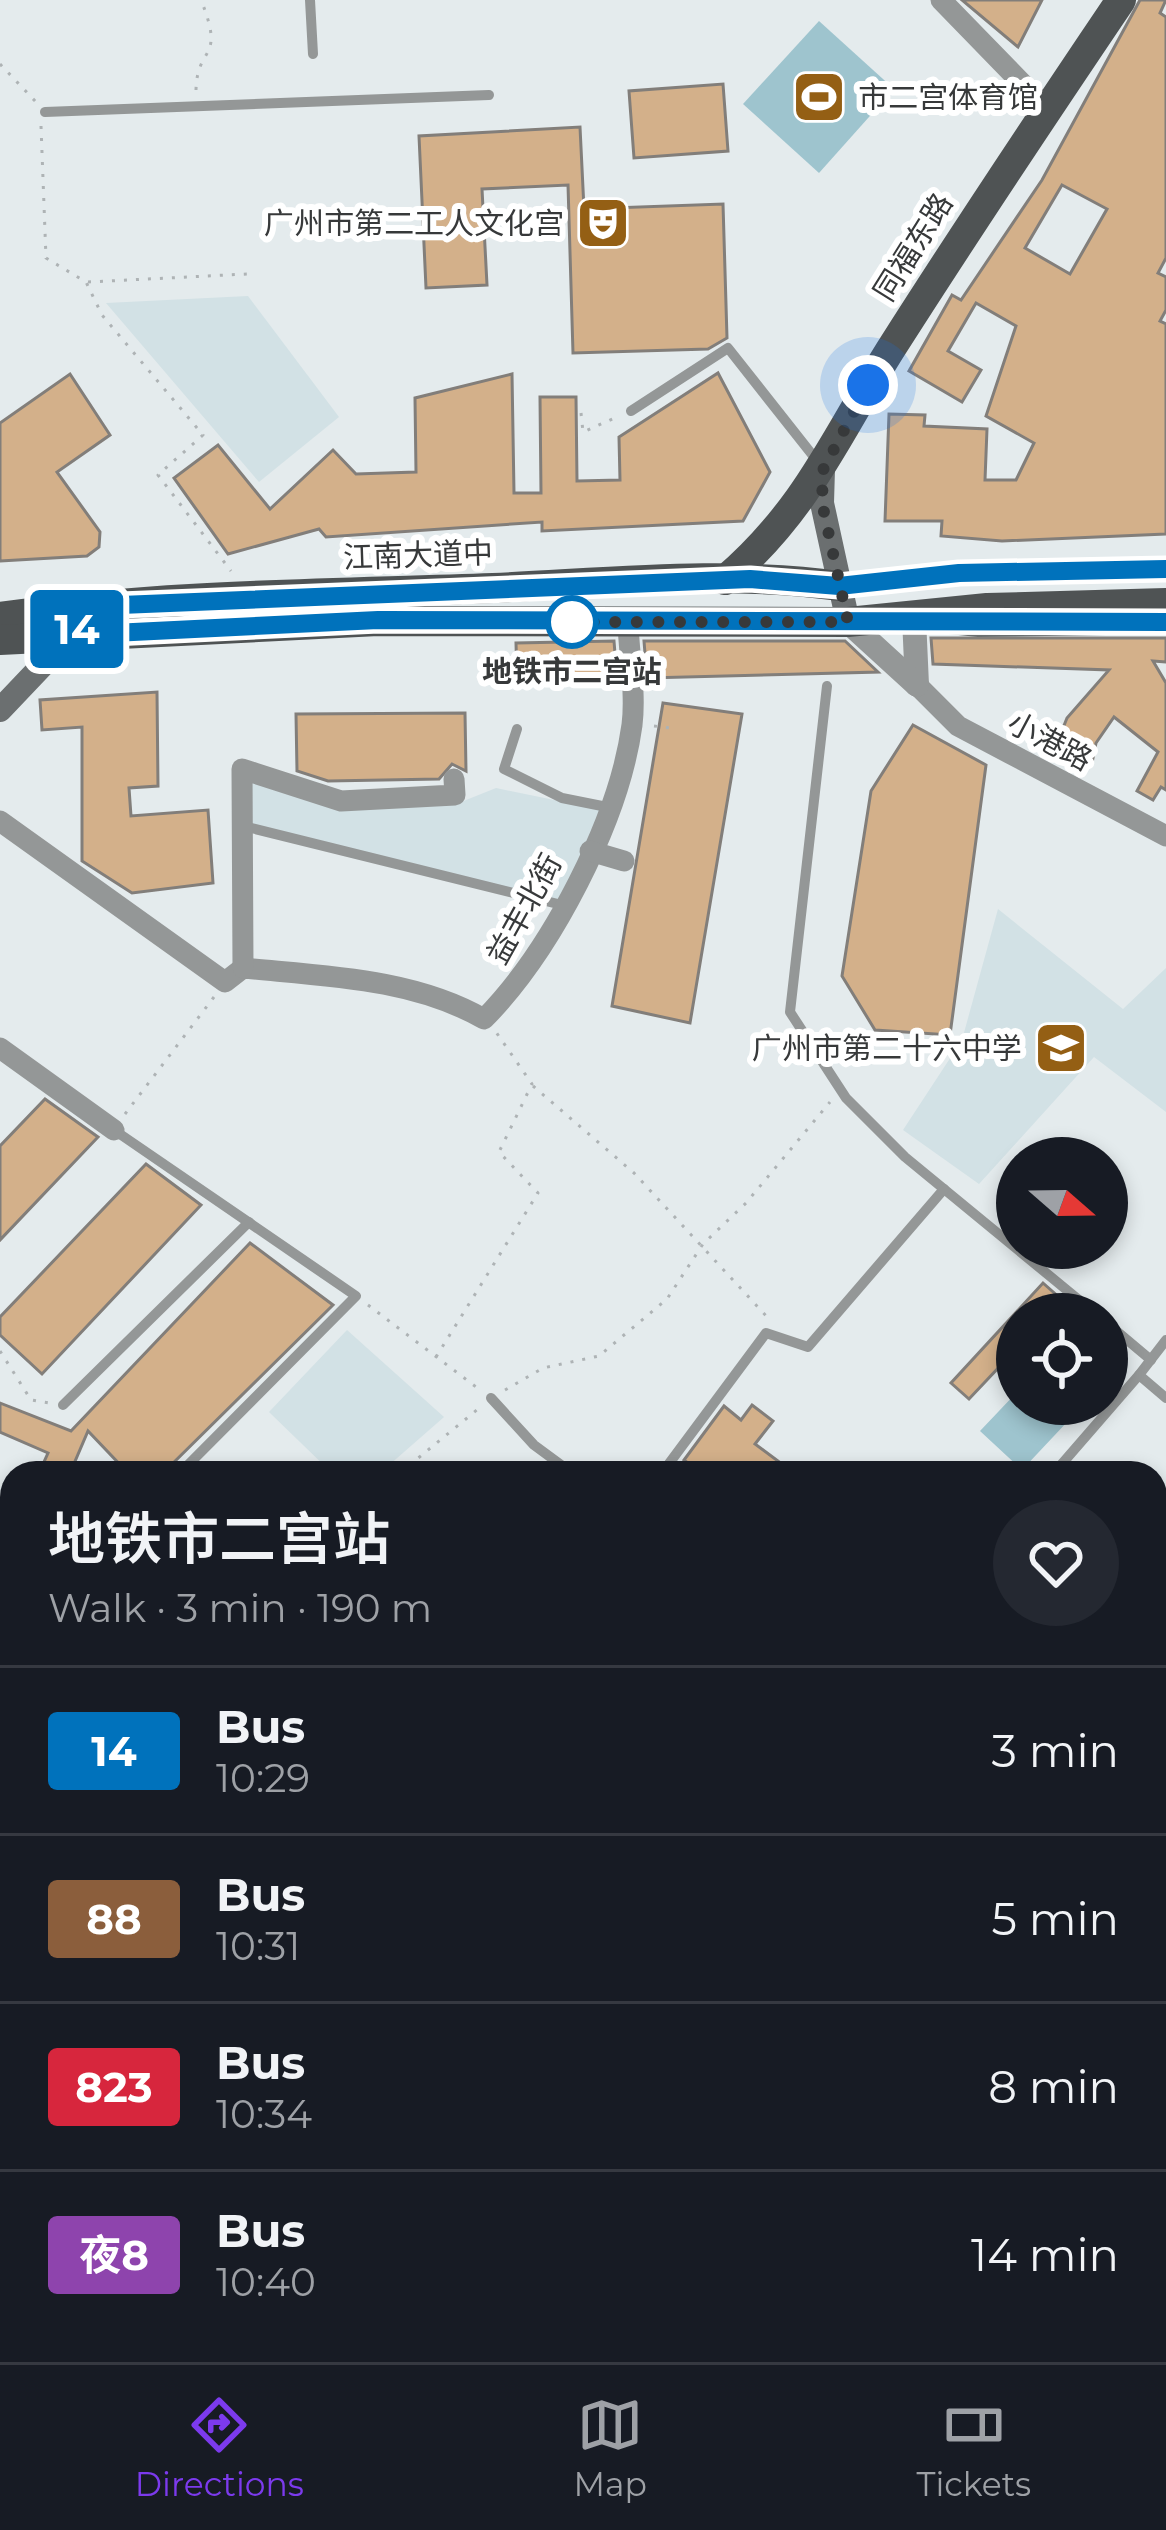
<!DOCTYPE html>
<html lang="en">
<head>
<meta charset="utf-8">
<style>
	:root { --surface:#171b24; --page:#242831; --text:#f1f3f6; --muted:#9ea1a6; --line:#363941; --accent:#7c3aed }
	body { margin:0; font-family:Montserrat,"Noto Sans SC",sans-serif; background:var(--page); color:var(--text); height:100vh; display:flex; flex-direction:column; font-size:45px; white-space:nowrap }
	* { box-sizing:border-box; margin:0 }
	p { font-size:39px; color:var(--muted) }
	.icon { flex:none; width:66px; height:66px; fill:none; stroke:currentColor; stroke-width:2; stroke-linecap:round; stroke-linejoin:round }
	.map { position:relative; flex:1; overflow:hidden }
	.drawer { position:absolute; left:0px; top:1461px; width:1167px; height:903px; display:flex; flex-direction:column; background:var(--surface); border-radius:36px 36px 0 0; box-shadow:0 6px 18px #0003 }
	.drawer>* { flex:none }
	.badge { padding:0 24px; border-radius:9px; font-size:42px; line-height:78px }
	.needle { width:78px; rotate:110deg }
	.controls { position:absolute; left:996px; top:1137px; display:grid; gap:24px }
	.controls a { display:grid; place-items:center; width:132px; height:132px; border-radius:50%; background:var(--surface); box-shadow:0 6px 18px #0003; font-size:60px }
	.you { position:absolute; width:60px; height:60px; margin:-30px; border:9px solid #fff; border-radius:50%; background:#1a73e8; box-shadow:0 0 0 18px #1a73e833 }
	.map>.badge { position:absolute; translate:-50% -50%; box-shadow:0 0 0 6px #fff }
	.round { display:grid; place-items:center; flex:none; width:126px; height:126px; border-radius:63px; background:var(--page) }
	.overview { display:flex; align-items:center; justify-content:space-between; height:204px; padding:0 48px }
	h1 { font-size:57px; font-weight:600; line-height:90px }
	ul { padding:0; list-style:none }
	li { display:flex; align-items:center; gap:36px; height:168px; padding:0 48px; border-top:3px solid var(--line) }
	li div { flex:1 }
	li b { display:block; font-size:45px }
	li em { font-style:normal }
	li .badge { min-width:132px; font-weight:700; text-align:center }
	.tab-bar { display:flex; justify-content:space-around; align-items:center; height:168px; border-top:3px solid var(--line); background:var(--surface); font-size:33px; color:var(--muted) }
	.tab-bar a { display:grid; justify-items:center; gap:6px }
	.tab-bar .selected { color:var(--accent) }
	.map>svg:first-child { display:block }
</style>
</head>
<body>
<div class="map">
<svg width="1166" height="2362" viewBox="0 0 1166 2362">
	<rect width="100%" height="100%" fill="#e4ebed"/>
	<g fill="#d2e1e5">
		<polygon points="248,296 339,417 259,482 106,303"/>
		<polygon points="244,772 340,803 456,804 496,788 603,810 564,903 245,824"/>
		<polygon points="998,909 1123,1009 1166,968 1166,1112 1094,1057 979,1184 903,1130 962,1040"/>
		<polygon points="347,1330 444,1417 380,1473 332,1473 269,1412"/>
		<polygon points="404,2352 699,2352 691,2362 410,2362"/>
	</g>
	<g fill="#9ec4ce">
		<polygon points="819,21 894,89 819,173 743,104"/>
		<polygon points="1017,1392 1017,1404 1084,1404 1022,1470 980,1431"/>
	</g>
	<g fill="#d3b08a" stroke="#827e7a" stroke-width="3" fill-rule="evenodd">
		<polygon points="962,0 1042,0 1018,47"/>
		<path d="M1140,0H1166L1160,13L1166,17V258L1158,273L1166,277V310L1160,321L1166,324V534L1002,541L941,536L942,521H885L889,414L925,415L924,426L987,429L985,480H1016L1034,443L986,416L1016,326L976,303L948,351L981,370L962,402L909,371L952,295L961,300L1042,180ZM1062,185L1107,209L1070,274L1025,248Z"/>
		<polygon points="723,84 728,151 634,158 629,91"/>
		<polygon points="580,127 584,209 723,204 727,338 708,349 573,353 568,185 482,189 487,285 426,288 419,136"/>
		<polygon points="718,373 770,472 743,521 542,531 542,522 326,537 319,529 228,554 174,478 218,445 270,509 333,450 356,474 416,472 415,398 512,374 514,493 541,493 540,397 576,397 577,481 620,480 619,437"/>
		<polygon points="70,374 110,435 57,472 100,532 99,547 87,556 0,561 0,423"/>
		<polygon points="931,638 1166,638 1166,662 1153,661 1166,683 1166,790 1161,787 1153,800 1137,791 1158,752 1114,717 1096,743 1092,763 1057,743 1067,718 1109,670 933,664"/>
		<polygon points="614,641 617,679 517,682 516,643"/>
		<polygon points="644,641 845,641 878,672 647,678"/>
		<polygon points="157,692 158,786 129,788 131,816 208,810 213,883 132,893 82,861 82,727 42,730 40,700"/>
		<polygon points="663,703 742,714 690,1023 612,1006"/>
		<polygon points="465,713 466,771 452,764 439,779 328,781 297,771 296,714"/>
		<polygon points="913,725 986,765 950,1035 875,1030 842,976 871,791"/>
		<polygon points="45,1099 98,1137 0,1240 0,1146"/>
		<polygon points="146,1164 201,1205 42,1374 0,1335 0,1317"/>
		<polygon points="250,1243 333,1305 163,1473 128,1473 88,1431 70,1473 39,1473 48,1453 0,1432 0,1403 71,1431"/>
		<polygon points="1043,1283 1078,1314 1017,1314 1017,1348 969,1399 951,1383"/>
		<polygon points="752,1405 773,1421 755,1444 794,1473 700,1473 684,1460 724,1406 741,1420"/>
	</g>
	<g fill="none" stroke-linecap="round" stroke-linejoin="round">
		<g stroke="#aeb3b5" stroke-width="3" stroke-dasharray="3 9" stroke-linecap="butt">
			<polyline points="0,64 36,102"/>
			<path d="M196,90C197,44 226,62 201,0"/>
			<polyline points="41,126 46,258 86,282 102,315 203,435 158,475 231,571"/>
			<polyline points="88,282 247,274"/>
			<polyline points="581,413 583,432 619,416"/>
			<polyline points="654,726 670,728"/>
			<polyline points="533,1086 634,1173 769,1319"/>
			<polyline points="125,1114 214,997"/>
			<polyline points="368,1305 480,1390"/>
			<polyline points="0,1351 31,1400 49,1403"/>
			<polyline points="436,1357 538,1193 499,1152 532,1084 496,1032"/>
			<polyline points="505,1390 543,1368 599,1356 667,1299 703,1244 746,1203 830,1102"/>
			<polyline points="400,1473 478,1409"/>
			<polyline points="0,1734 12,1730"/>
		</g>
		<g stroke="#949797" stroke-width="10">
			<polyline points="310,0 313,54"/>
			<polyline points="45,112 489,95"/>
			<polyline points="631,411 728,348 818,462"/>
			<polyline points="827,686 790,1012 846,1098 905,1157 1096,1314"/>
			<polyline points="517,729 504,769 562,798 607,807"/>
			<polyline points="243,826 566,906"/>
			<polyline points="114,1130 356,1296 180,1473"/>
			<polyline points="1107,1323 1151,1360"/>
			<polyline points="1139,1375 1166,1340"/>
			<polyline points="491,1398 534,1445 572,1473"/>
			<polyline points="63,1405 249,1222"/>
			<polyline points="662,1473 766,1333 808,1347 944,1189"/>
			<polyline points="1054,1473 1139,1375 1166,1398"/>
			<polyline points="1155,1953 1166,1961"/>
			<polyline points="0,2185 12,2169"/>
			<polyline points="1155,2192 1166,2175"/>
		</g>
		<g stroke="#949797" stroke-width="21">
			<polyline points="941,0 1047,109"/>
			<polyline points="917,685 958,726 1166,836"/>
			<path d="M0,821L225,982L243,968C324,976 413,978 484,1019C551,951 619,821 632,725C636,693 629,655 628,623"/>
			<polyline points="590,851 624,861"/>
			<polyline points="243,968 242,769 341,801 455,795 454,779"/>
			<polyline points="0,1048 114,1130"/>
			<polyline points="1155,1787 1166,1772"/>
			<polyline points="200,2362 204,2352"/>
			<polyline points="703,2362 711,2352"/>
		</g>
		<g stroke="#949797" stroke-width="24">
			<polyline points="914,618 917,685"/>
			<polyline points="848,622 917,685"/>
			<polyline points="1127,2352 1151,2362"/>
		</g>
		<g stroke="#6b6f70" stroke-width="24">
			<polyline points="823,469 822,503 848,622"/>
			<polyline points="839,586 959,573 1166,569"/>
			<polyline points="940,621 979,625 1166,622"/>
			<polyline points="0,710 75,631"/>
			<polyline points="0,2356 12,2339"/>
			<polyline points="56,2362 63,2352"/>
		</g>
		<g stroke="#4f5354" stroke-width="30">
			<path d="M725,580C809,508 837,433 894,344C968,228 1044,114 1121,0"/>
			<path d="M0,617C162,594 329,594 493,588C607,583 726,570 839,586"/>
			<polyline points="0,640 378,621 848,622 987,608 1166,603"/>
			<polyline points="0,1858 12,1867"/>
			<polyline points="0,1989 12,2001"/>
			<polyline points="287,2352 293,2362"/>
			<polyline points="381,2352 387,2362"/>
		</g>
		<g stroke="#434848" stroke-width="33">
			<polyline points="0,1887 12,1898"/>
			<polyline points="0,1918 12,1930"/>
			<polyline points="0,1962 12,1974"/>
			<polyline points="320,2352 326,2362"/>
			<polyline points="347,2352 353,2362"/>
			<polyline points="16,2362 23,2352"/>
		</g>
	</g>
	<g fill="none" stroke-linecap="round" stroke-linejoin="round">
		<g stroke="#fff" stroke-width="27">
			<polyline id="line" points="1166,569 959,573 839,586 750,579 96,606 72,635 378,620 1166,622"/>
		</g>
		<use href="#line" stroke="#0072bc" stroke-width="18"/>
		<polyline stroke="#37393a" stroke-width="12" stroke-dasharray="0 21.6" points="572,622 848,622 822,503 823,470 868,385"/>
	</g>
	<defs>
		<g id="stadium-square" transform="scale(2.7)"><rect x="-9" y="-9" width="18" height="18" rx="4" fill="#945f14" stroke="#fff"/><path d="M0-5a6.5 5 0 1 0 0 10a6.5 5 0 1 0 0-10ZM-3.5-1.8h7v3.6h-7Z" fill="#fff"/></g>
		<g id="theatre-square" transform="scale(2.7)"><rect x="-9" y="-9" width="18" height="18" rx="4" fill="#945f14" stroke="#fff"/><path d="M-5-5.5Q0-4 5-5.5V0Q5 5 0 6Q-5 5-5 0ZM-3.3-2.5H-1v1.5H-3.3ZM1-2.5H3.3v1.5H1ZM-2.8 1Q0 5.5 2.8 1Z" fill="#fff"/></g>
		<g id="school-square" transform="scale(2.7)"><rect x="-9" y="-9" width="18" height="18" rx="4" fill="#945f14" stroke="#fff"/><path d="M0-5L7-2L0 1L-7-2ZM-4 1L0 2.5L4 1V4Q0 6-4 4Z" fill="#fff"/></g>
	</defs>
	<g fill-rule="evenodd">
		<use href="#stadium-square" x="819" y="97"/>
		<use href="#theatre-square" x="603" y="223"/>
		<use href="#school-square" x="1061" y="1048"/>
	</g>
	<circle fill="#fff" stroke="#0072bc" stroke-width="6" cx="572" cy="622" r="24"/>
	<g text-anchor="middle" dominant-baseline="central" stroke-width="12" stroke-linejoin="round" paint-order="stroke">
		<g font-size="30" fill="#37393a" stroke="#fff" text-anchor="end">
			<text x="858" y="97" text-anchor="start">市二宫体育馆</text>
			<text x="564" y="223">广州市第二工人文化宫</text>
			<text x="1022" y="1048">广州市第二十六中学</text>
		</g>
		<g font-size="30" fill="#37393a" stroke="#fff">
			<text transform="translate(913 247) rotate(-58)">同福东路</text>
			<text transform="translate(418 555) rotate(-2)">江南大道中</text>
			<text transform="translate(1050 741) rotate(28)">小港路</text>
			<text transform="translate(524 909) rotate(-61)">益丰北街</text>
		</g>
		<g font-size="30" font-weight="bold" fill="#37393a" stroke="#fff">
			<text x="572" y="671">地铁市二宫站</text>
		</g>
	</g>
</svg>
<div class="controls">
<a><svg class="needle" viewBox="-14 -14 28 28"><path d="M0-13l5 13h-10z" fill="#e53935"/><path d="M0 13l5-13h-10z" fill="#9ea1a6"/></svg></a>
<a><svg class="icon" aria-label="locate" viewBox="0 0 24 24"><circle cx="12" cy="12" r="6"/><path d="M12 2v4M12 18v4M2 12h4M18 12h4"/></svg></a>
</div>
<div class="you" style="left:868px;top:385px"></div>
<b class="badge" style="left:77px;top:629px;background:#0072bc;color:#fff">14</b>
<section class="drawer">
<div class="overview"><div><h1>地铁市二宫站</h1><p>Walk · 3 min · 190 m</p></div><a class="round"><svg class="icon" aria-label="heart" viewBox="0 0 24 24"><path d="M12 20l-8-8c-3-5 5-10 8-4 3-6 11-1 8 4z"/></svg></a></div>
<ul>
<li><span class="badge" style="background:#0072bc;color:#fff">14</span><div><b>Bus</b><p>10:29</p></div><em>3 min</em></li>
<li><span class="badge" style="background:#8b5e3c;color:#fff">88</span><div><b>Bus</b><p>10:31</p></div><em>5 min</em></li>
<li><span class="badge" style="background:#d7263d;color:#fff">823</span><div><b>Bus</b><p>10:34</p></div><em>8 min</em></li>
<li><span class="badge" style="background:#8e44ad;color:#fff">夜8</span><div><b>Bus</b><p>10:40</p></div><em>14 min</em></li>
</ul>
</section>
</div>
<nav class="tab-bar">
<a class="selected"><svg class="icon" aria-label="directions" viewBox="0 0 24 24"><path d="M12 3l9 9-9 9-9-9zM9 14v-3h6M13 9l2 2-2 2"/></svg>Directions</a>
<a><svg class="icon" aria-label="map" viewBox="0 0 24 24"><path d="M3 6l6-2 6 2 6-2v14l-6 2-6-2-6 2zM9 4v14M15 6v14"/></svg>Map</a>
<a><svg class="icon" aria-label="tickets" viewBox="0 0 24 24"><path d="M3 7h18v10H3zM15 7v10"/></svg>Tickets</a>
</nav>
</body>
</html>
